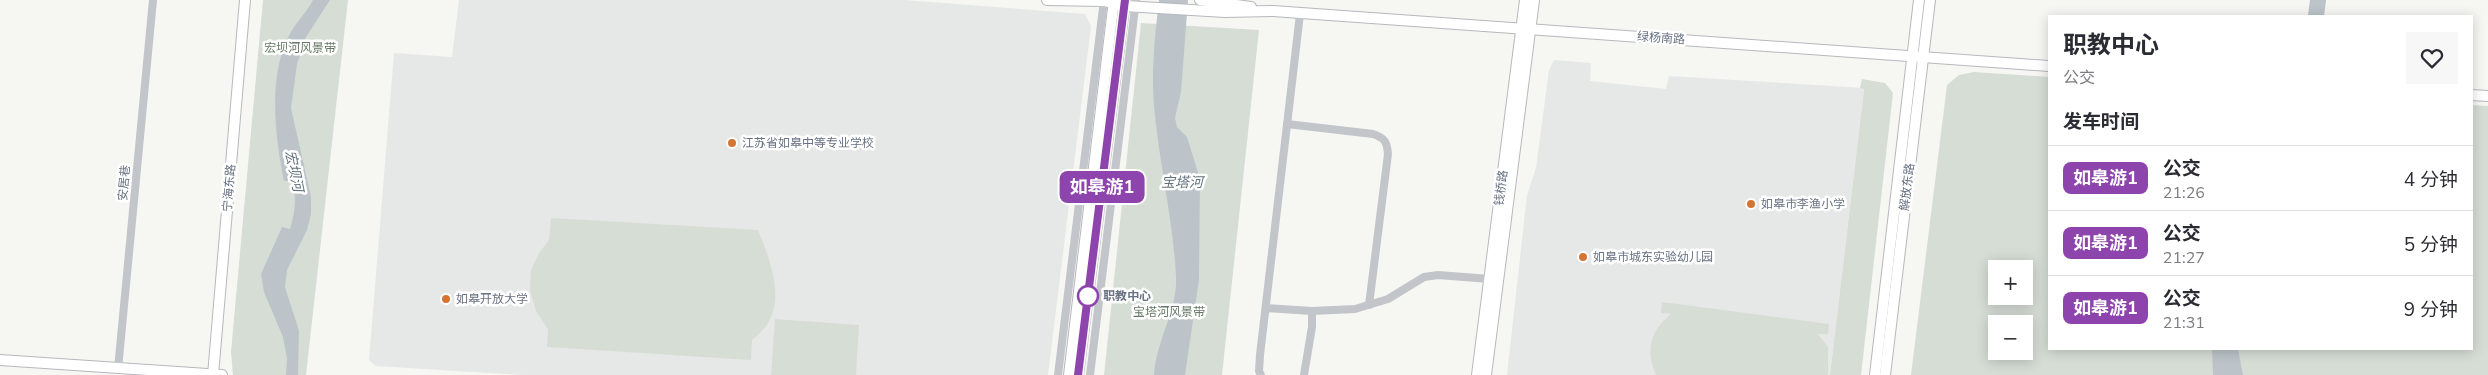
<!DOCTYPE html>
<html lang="zh">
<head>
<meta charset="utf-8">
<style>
	:root { --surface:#fff; --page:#f7f7f7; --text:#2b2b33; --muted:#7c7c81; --line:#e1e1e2 }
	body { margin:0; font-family:"Nunito Sans","Noto Sans SC",sans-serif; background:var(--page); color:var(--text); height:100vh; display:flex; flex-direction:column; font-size:19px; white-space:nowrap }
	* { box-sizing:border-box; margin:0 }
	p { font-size:16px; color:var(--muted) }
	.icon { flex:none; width:28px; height:28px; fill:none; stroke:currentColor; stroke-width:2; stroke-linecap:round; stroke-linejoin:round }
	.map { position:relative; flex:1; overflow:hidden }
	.panel { position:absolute; left:2048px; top:15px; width:425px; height:335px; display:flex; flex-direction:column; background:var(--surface); border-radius:0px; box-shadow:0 2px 12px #0003 }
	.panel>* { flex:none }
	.badge { padding:0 10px; border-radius:8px; font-size:18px; line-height:32px }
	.fabs { position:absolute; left:1988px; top:260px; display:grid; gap:10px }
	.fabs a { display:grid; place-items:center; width:45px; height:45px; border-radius:0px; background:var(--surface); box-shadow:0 2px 12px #0003; font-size:25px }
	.map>.badge { position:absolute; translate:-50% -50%; box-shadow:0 0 0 2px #fff }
	h2 { padding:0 15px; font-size:19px; line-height:45px }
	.round { display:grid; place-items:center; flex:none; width:52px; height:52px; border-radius:0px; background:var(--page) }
	.headline { display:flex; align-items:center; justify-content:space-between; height:85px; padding:0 15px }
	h1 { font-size:24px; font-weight:700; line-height:38px }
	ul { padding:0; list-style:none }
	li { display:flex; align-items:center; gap:15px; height:65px; padding:0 15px; border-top:1px solid var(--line) }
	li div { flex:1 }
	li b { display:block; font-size:19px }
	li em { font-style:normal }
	li .badge { min-width:55px; font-weight:700; text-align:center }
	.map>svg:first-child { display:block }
</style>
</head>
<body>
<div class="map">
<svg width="2488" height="375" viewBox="0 0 2488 375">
	<rect width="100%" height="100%" fill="#f6f6f3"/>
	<g fill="#e6e8e7">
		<polygon points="459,0 904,0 1085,14 1091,26 1048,375 523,375 376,366 369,360 394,53 452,57"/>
		<polygon points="1554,60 1591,63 1590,81 1666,89 1669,76 1864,88 1830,375 1507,375 1527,195 1536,168 1549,70"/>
	</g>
	<g fill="#d6ddd5" fill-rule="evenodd">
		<polygon points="263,0 348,0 306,375 233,375 231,352"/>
		<polygon points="1141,23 1259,30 1222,375 1104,375"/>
		<path d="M1974,72L2049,77V349H2471V105L2488,106V375H1911L1947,85L1959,75ZM1996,269H2024V296H1996ZM1996,324H2024V351H1996Z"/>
		<polygon points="1862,79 1885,83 1893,93 1861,375 1830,375 1864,89 1860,88"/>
		<path d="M551,218L758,230C769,257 786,299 766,326C762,331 757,336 752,340L751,360L547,347L548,329L536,311L530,290L531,270L539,253L549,240Z"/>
		<path d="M1662,302L1829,324L1828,334H1818L1828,347V375H1656C1645,350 1650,331 1671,314L1661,313Z"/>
		<polygon points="775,319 859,325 856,375 771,375"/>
	</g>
	<g fill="#bcc4c9">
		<path d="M313,0H330L306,37L297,64L291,108L311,197V214L307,230L287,270L285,287L299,331L298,375H286L287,358L283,337L264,292L261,274L282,227L290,229C295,212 297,198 292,181H284C275,137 267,73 291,32C297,21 307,12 313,0Z"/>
		<path d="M1159,0H1188L1181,92L1175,118L1177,127L1187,137L1200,179L1199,280L1185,375H1154C1156,340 1178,310 1176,276C1173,219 1159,163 1154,106C1151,71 1155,35 1159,0Z"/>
		<polygon points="2212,349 2238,349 2243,375 2213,375"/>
	</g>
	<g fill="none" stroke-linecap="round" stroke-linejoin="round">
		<polyline stroke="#bcc4c9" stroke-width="16" points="2316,16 2318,0"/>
		<g stroke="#b5b8bd" stroke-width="12">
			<g id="secondary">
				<polyline points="1047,0 1104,1 1125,6 1225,12 1273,11 2049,66"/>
				<polyline points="1200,0 1251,7"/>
				<polyline points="2471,95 2488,96"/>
				<polyline points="0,360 222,375"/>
				<polyline points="213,375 245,0"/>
				<polyline points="1069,375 1114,0"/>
				<polyline points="1078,375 1125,0"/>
				<polyline points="1477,375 1525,0"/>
				<polyline points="1486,375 1534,0"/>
				<polyline points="1875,375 1919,0"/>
				<polyline points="1885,375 1930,0"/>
			</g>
		</g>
		<g stroke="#c2c5c9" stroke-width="8">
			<path d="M1287,124L1373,134C1385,138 1387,142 1388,154L1369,305"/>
			<polyline points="1266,308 1312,311 1355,309 1388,299 1424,277 1438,275 1490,279"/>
			<polyline points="118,369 153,0"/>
			<polyline points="1058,375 1104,0"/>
			<polyline points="1090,375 1136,0"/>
			<polyline points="1261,375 1259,371 1260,355 1300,14"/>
			<polyline points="1304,375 1312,327 1312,311"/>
		</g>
		<use href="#secondary" stroke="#fff" stroke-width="10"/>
	</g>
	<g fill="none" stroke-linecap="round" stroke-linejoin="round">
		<g stroke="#fff" stroke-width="11">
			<polyline id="line" points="1078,375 1125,0"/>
		</g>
		<use href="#line" stroke="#8e44ad" stroke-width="8"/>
	</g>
	<g fill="#d57534" stroke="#fff" stroke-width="2">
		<circle cx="732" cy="143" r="5"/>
		<circle cx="1751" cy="204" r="5"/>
		<circle cx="1583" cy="257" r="5"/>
		<circle cx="446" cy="299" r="5"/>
	</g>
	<circle fill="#fff" stroke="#8e44ad" stroke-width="2.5" cx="1088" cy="296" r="10"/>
	<g text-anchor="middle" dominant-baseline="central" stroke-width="5" stroke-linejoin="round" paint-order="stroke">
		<g font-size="12" fill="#687282" stroke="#fff">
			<text transform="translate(1661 38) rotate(4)">绿杨南路</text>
			<text transform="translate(124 183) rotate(-85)">安居巷</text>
			<text transform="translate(1907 187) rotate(-83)">解放东路</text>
			<text transform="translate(229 188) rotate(-85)">宁海东路</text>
			<text transform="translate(1501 188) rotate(-83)">钱桥路</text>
		</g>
		<g font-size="12" fill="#667966" stroke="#fff">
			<text x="300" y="48">宏坝河风景带</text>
			<text x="1169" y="312">宝塔河风景带</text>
		</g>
		<g font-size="12" fill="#687282" stroke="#fff" text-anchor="start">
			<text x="742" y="143">江苏省如皋中等专业学校</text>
			<text x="1761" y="204">如皋市李渔小学</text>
			<text x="1593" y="257">如皋市城东实验幼儿园</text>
			<text x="456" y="299">如皋开放大学</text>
		</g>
		<g font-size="12" font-weight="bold" fill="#687282" stroke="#fff" text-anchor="start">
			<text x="1103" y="296">职教中心</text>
		</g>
		<g font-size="14" font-style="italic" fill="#63737e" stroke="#fff">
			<text transform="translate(294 171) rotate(78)">宏坝河</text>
			<text x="1182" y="182">宝塔河</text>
		</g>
	</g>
</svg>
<div class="fabs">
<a>+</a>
<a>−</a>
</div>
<b class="badge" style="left:1102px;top:187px;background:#8e44ad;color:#fff">如皋游1</b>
<section class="panel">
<div class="headline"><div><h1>职教中心</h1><p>公交</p></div><a class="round"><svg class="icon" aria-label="heart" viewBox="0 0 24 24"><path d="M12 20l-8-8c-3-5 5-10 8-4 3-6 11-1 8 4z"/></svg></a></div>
<h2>发车时间</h2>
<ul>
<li><span class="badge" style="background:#8e44ad;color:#fff">如皋游1</span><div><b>公交</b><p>21:26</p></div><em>4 分钟</em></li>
<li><span class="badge" style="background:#8e44ad;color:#fff">如皋游1</span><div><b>公交</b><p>21:27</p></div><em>5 分钟</em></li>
<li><span class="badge" style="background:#8e44ad;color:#fff">如皋游1</span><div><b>公交</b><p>21:31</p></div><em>9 分钟</em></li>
</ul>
</section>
</div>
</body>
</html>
